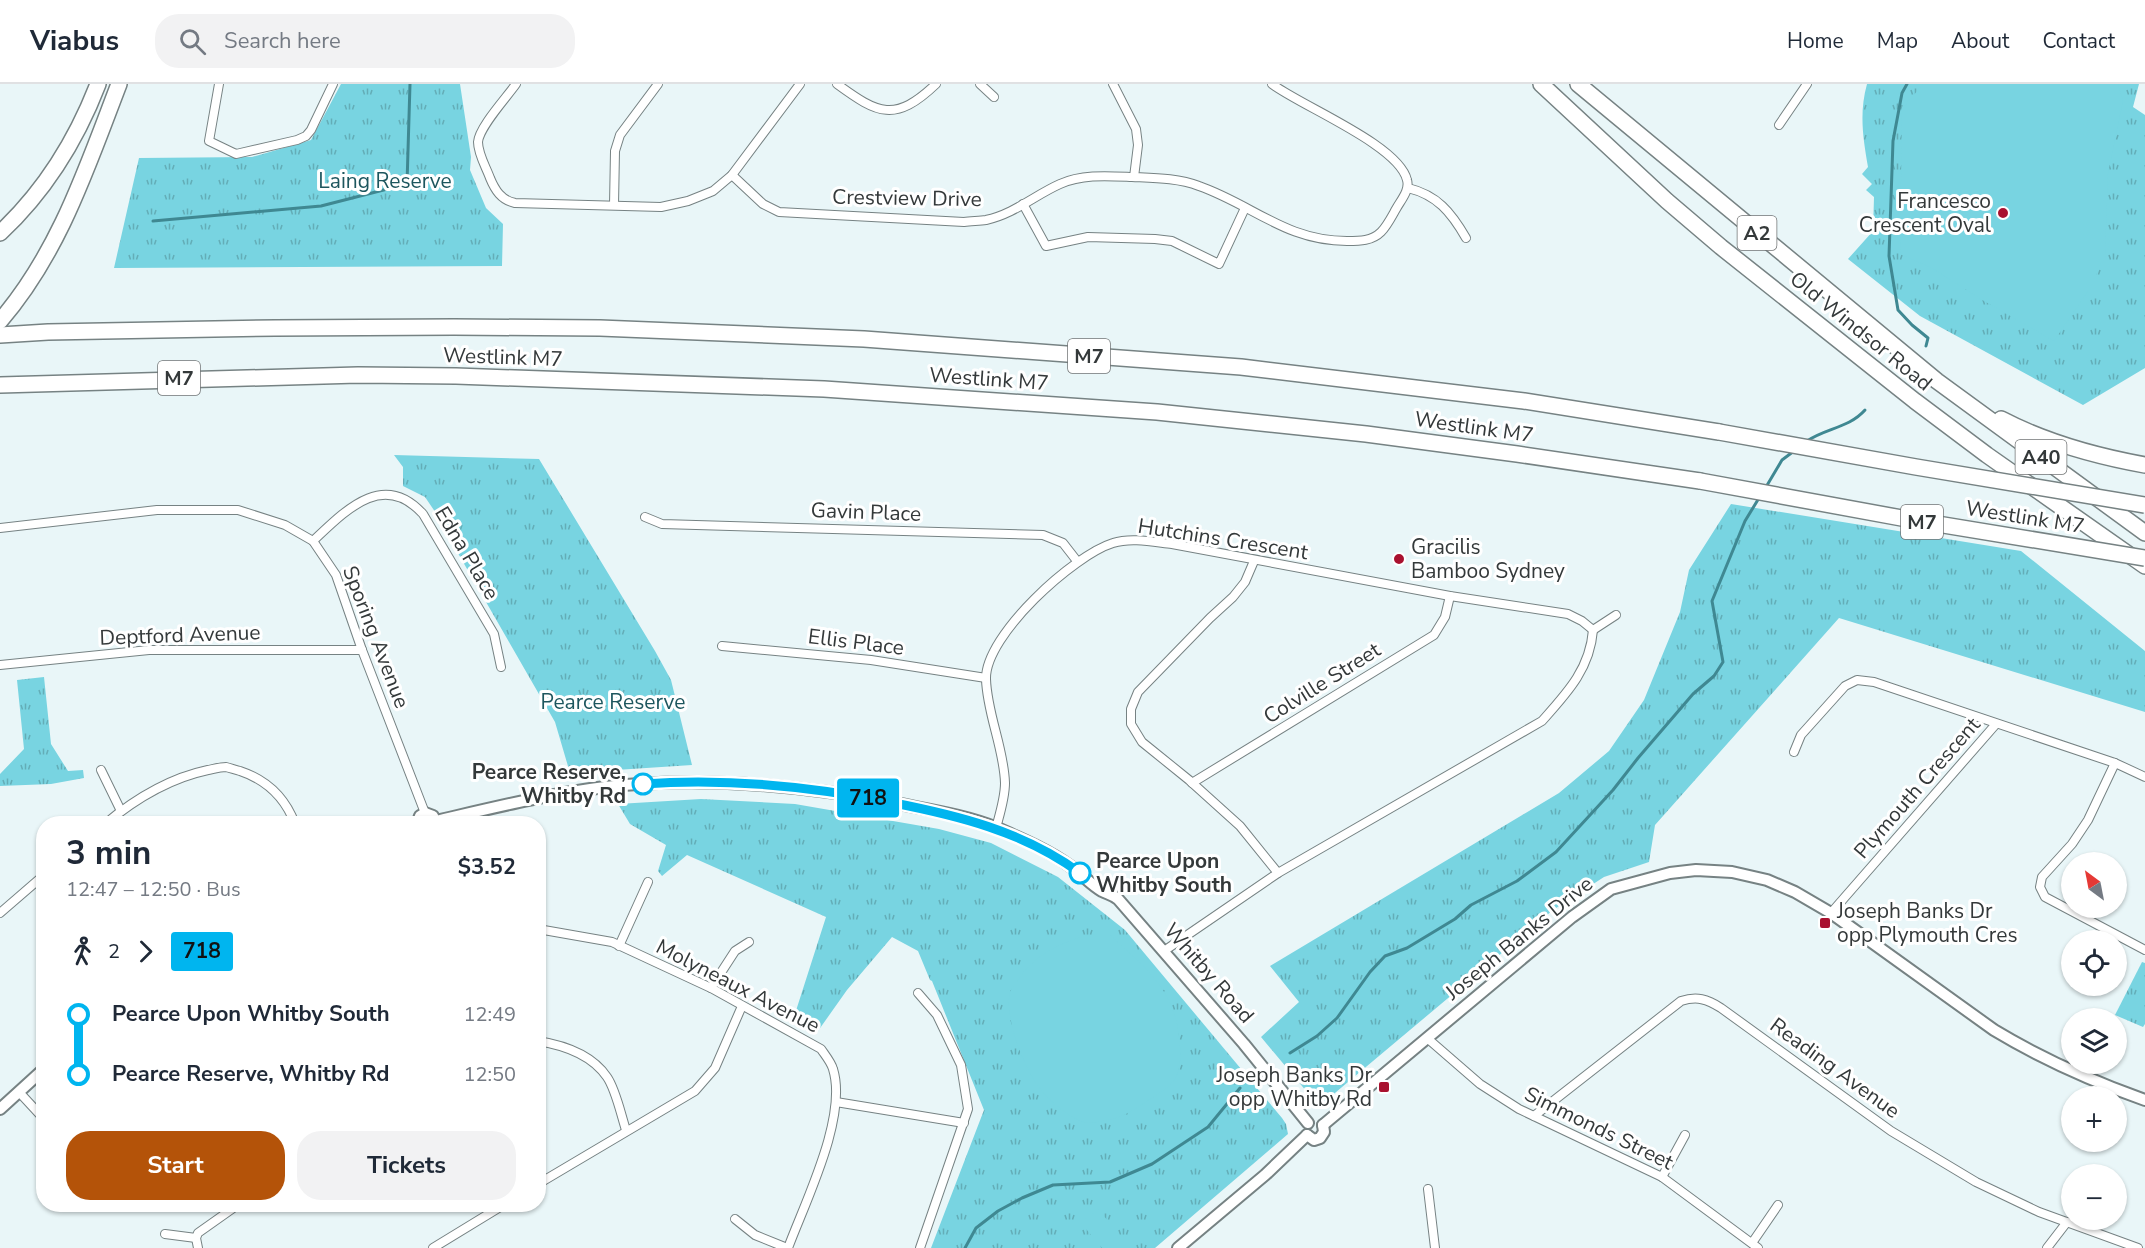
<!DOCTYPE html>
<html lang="en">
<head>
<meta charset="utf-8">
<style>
	:root { --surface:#fff; --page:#f2f2f3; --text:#1f2937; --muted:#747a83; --line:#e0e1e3; --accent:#b45309 }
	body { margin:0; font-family:"Nunito Sans",sans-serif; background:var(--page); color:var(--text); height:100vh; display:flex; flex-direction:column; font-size:22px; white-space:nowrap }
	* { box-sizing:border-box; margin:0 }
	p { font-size:20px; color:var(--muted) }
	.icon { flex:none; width:33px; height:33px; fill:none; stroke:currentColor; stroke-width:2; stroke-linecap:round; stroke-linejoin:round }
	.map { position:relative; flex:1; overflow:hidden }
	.drawer { position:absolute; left:36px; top:732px; width:510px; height:396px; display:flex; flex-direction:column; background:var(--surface); border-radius:24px; box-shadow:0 2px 4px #0004 }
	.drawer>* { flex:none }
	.badge { padding:0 12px; border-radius:4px; font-size:21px; line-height:39px }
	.needle { width:39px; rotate:328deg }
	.controls { position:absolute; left:2061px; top:768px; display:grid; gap:12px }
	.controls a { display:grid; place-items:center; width:66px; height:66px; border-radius:50%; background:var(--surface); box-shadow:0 2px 4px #0004; font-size:30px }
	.map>.badge { position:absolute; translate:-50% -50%; box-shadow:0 0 0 3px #fff }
	.legs { display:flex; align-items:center; gap:9px; height:66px; padding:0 30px; font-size:20px }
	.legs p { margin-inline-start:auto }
	.overview { display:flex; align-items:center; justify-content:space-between; height:102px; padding:0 30px }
	h1 { font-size:33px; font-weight:700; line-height:45px }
	.primary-button { display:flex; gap:12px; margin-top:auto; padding:12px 30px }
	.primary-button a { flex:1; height:69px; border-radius:24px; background:var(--accent); color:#fff; font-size:24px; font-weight:700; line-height:69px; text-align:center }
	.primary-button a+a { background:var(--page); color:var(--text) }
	ul { padding:0 30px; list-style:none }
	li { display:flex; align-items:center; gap:21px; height:60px; font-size:22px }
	li i { display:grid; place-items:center; width:9px; height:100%; margin:0 8px; background:currentColor }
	li i::after { content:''; width:15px; height:15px; margin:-8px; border:4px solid; border-radius:50%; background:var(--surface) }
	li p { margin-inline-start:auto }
	li:first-child i { background:linear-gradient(#0000 50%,currentColor 0) }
	li:last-child i { background:linear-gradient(currentColor 50%,#0000 0) }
	header { display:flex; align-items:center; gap:36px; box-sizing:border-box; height:84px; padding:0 30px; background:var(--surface); border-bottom:2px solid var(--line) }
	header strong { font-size:28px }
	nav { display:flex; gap:33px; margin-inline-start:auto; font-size:21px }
	.search { width:420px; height:54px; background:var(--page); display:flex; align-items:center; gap:15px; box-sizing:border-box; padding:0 21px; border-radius:24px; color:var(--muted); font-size:22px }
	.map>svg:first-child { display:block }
</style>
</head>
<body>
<header>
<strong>Viabus</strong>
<div class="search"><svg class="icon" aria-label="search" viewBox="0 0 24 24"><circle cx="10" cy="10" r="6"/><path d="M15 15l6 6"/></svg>Search here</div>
<nav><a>Home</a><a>Map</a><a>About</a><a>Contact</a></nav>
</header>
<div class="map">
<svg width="2145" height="1164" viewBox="0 0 2145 1164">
	<defs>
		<pattern id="park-tufts" width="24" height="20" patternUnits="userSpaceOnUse" patternTransform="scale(1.5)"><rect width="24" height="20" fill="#78d4e1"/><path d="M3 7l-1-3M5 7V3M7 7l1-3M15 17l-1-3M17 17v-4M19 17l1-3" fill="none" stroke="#63adb7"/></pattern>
	</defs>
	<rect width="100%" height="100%" fill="#e9f6f8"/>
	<g fill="url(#park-tufts)">
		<polygon points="341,0 460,0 471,73 470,86 486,124 503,140 502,182 114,184 139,74 252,73 311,56"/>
		<path d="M1867,0H2139L2133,23L2145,31V284L2083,321L1920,232L1848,175L1873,147L1874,113L1866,106L1872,100L1862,90L1868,83C1863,54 1859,29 1867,0Z"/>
		<polygon points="394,371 539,375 655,567 671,596 692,681 570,689 555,638 455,464 444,441 425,413 403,402 403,383"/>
		<polygon points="1731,420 2021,467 2145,567 2145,628 1839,534 1655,741 1649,778 1604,793 1553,826 1323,1019 1317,1020 1261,953 1299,918 1270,882 1559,709 1609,667 1644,616 1680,528 1689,486"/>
		<polygon points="44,593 51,660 68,687 83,686 84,694 51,700 0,702 0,690 24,665 17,596"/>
		<polygon points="701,715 795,720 939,745 991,759 1058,793 1125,846 1282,1034 1286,1040 1288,1050 1155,1164 931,1164 984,1026 932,897 930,896 918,867 892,853 847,906 818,947 793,936 826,833 687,771 662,792 658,787 666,761 630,740 618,720"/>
		<polygon points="2142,878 2145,879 2145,940 2143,943 2115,931"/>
	</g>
	<g fill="#78d4e1">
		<polygon points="1923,0 2118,0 2123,17 2108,89 2105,173 2088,207 2054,257 1984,217 1932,184 1900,170 1902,25"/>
		<path d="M1088,851H1110C1149,887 1177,907 1180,963C1181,976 1180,992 1170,1001C1163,1007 1155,1012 1147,1017C1131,1028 1122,1034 1102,1037C1098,1038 1093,1039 1089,1039C1072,1037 1047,1015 1038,1002C1023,982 1004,932 1010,908C1012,903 1017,898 1020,893C1037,869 1061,859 1088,851Z"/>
		<polygon points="1098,1125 1124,1156 1115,1164 1102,1164 1081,1139"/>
	</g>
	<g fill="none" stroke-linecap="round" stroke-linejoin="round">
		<g stroke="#3f8892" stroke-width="3">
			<polyline points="1907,0 1902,9 1893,57 1889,172 1898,226 1912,241 1928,254 1926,262"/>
			<polyline points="153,137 321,122 407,100 410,0"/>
			<path d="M1807,357C1826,344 1849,344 1865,326"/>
			<polyline points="1766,403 1782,376 1794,367"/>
			<polyline points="1290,969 1317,952 1337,934 1370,888 1385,872 1407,864 1455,835 1471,821 1517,797 1556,768 1613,706 1638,674 1693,610 1714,592 1723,578 1712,517 1745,437 1759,414"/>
			<polyline points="965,1164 976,1144 998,1127 1022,1114 1053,1101 1110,1098 1152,1080 1208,1043 1240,1004"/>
		</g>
		<g stroke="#768283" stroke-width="10">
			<g id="street">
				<polyline points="219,0 209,57 236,70 297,56 306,52 311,46 333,0"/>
				<path d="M516,0C507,13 479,43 478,58C478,70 486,83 490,94C495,106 501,116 515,119L661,123L688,117L713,107L732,91L800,0"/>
				<path d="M837,0C878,30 895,39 936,0"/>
				<polyline points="980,0 994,13"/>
				<polyline points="1113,0 1136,45 1138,61 1134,93"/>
				<polyline points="1779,41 1807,0"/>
				<path d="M732,91L763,120L779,128L964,138C971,137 979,137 986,136C1014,130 1035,111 1060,100C1082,90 1108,92 1132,93C1154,94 1178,94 1199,102C1253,121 1286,157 1347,157C1360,157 1372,157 1381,148C1387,142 1392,132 1396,125C1401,116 1410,106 1407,96C1399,61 1301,22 1272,0"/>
				<path d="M1408,104C1437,111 1451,128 1466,154"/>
				<polyline points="1023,120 1046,162 1088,153 1155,155 1172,157 1219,180 1245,124"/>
				<polyline points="614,121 615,67 620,51 658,0"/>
				<polyline points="645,433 662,440 1043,451 1063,459 1077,477"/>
				<polyline points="0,444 157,426 238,426 285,441 313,457 336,491 362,566 425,729"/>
				<path d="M313,457C345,427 383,386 423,430L494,550L501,583"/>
				<polyline points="1254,477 1245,498 1233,513 1210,534 1138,608 1131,625 1131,640 1142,658 1189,696 1240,742 1278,789"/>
				<polyline points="1593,546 1616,531"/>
				<polyline points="722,562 871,576 986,594"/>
				<polyline points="0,581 149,566 362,566"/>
				<polyline points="1794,668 1801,651 1845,602 1857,596 1874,598 2115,679 2145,693"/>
				<polyline points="2115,679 2088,736 2072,760 2042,793 2040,803 2045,813 2145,866"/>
				<polyline points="101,686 121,727"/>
				<polyline points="1192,699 1434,551 1445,533 1450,512"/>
				<path d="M105,740C135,715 170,694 208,686C213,685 221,683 226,683C230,684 236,686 240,687C267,696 285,713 295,740"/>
				<path d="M996,744C1000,729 1005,714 1005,699C1004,664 987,630 986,595C985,551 1074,471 1113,459C1131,453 1154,458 1172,460L1450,512L1568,530L1582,537L1593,546"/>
				<polyline points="0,829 44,791"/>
				<polyline points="1831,829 1996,640"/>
				<path d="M538,845L612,858L711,904L821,965C825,971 831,978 833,985C848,1033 805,1118 788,1164"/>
				<polyline points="619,862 648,798"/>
				<path d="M1164,867L1278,789L1542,637C1567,609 1590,585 1593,546"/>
				<polyline points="711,904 735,867 749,858"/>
				<polyline points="918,909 937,931 961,981 968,1025 920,1164"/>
				<polyline points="1427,954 1480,1000 1519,1025 1662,1093 1758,1164"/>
				<path d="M538,957C563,961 592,971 607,993C616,1006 621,1031 626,1046"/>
				<polyline points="19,1008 44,1035"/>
				<polyline points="836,1018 964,1039"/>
				<path d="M1534,1032L1681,917C1697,912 1707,915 1721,924L1891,1047L1976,1098L2039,1128L2138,1164"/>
				<polyline points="1662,1093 1685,1051"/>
				<polyline points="538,1100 695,1007 715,984 742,922"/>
				<polyline points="1428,1105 1435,1164"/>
				<polyline points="735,1135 755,1151 787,1164"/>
				<polyline points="165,1150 196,1154"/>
				<polyline points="1752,1159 1778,1121"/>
				<polyline points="198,1164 196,1154 198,1149 239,1120"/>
				<polyline points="433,1164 505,1120"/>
				<polyline points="2047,1164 2067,1138"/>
			</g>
		</g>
		<g stroke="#768283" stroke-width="14">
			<g id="secondary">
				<path d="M436,737C492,724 548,710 605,703C703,692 800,701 895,719C929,726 965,731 997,744C1022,755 1048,766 1070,782C1081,789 1091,801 1102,807C1108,810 1113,811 1118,815L1244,960L1308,1039"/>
				<polyline points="417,740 420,732 425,729 433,732 436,740"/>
				<polyline points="0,1025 44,985"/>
				<path d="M1323,1041L1572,833L1611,805L1670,789L1696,786L1732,788L1767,796L1795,808L1831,829L1994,946C2042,975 2092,997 2145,1016"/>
				<polyline points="1307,1051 1314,1056 1320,1054 1324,1048 1323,1041"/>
				<polyline points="1178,1164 1265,1091 1307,1051"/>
			</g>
		</g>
		<g stroke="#768283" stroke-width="18">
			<g id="highway">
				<polyline points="1541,0 1667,117 1721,163 1915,317 1987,371 2145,482"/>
				<polyline points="1578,0 1937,297 2145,449"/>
				<path d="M0,149C45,107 76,57 98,0"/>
				<path d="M0,237C59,169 87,83 119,0"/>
				<polyline points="0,251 48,248 275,244 454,243 600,244 864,255 1241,283 1524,317 1719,348"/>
				<polyline points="0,301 358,291 456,292 824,305 1157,328 1366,350 1517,370 1700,397"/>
				<path d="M2001,335C2047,359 2095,372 2145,381"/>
			</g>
		</g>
		<use href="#street" stroke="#fff" stroke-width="8"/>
		<use href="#secondary" stroke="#fff" stroke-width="10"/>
		<use href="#highway" stroke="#fff" stroke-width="15"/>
		<g stroke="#768283" stroke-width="18" stroke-linecap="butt">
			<g id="highway-bridge">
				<polyline points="1719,348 1916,383 2145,421"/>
				<polyline points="1700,397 1907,435 2145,474"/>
			</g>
		</g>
		<use href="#highway-bridge" stroke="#fff" stroke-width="15"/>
	</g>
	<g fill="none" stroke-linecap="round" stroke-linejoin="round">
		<g stroke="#fff" stroke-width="14">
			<path id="line-1" d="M643,700C726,694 808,702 889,718C956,731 1023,747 1080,789"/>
		</g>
		<use href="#line-1" stroke="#00b5ef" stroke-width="9"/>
	</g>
	<g fill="#a9112f" stroke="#fff" stroke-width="2">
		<circle cx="2003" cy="129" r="6"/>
		<circle cx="1399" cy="475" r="6"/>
		<rect x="1819" y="833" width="12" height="12" rx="3"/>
		<rect x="1378" y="997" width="12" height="12" rx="3"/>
	</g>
	<g fill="#fff" stroke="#00b5ef" stroke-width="3">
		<circle cx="643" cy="700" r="10"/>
		<circle cx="1080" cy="789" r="10"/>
	</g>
	<g text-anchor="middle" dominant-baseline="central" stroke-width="6" stroke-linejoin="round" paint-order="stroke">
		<g fill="#fff" stroke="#717475" stroke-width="1.5">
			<rect x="1737.5" y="132" width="39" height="34" rx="4.5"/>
			<rect x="1068" y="255" width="42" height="34" rx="4.5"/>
			<rect x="158" y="277" width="42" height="34" rx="4.5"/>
			<rect x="2015.5" y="356" width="51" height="34" rx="4.5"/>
			<rect x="1901" y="421" width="42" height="34" rx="4.5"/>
		</g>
		<g font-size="20" font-weight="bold" fill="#34393a">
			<text x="1757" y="149">A2</text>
			<text x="1089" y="272">M7</text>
			<text x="179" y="294">M7</text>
			<text x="2041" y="373">A40</text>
			<text x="1922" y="438">M7</text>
		</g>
		<g font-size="21" fill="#1d565e" stroke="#fff">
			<text x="385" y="97">Laing Reserve</text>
			<text x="613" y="618">Pearce Reserve</text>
		</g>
		<g font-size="21" fill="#34393a" stroke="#fff">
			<text transform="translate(907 114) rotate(1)">Crestview Drive</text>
			<text transform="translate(1861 247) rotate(39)">Old Windsor Road</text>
			<text transform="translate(503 273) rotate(2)">Westlink M7</text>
			<text transform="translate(989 295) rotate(4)">Westlink M7</text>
			<text transform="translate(1474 343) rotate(8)">Westlink M7</text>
			<text transform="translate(866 428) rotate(2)">Gavin Place</text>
			<text transform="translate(2025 433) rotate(9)">Westlink M7</text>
			<text transform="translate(1223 455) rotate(9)">Hutchins Crescent</text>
			<text transform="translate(467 469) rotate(59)">Edna Place</text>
			<text transform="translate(180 551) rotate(-2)">Deptford Avenue</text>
			<text transform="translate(376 553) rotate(69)">Sporing Avenue</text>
			<text transform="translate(856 558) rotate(7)">Ellis Place</text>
			<text transform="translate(1322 599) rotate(-32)">Colville Street</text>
			<text transform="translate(1917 704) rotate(-49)">Plymouth Crescent</text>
			<text transform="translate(1519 854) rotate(-39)">Joseph Banks Drive</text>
			<text transform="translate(1209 889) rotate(49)">Whitby Road</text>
			<text transform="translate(738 902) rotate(27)">Molyneaux Avenue</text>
			<text transform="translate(1835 984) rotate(36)">Reading Avenue</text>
			<text transform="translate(1599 1044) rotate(26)">Simmonds Street</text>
		</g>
		<g font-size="21" fill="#34393a" stroke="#fff" text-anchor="end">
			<text x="1991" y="117">Francesco<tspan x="1991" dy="24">Crescent Oval</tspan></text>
			<text x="1411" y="463" text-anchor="start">Gracilis<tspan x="1411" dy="24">Bamboo Sydney</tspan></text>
			<text x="1837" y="827" text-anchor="start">Joseph Banks Dr<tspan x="1837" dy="24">opp Plymouth Cres</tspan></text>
			<text x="1372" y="991">Joseph Banks Dr<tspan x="1372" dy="24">opp Whitby Rd</tspan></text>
		</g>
		<g font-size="21" font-weight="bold" fill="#34393a" stroke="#fff" text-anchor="end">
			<text x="626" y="688">Pearce Reserve,<tspan x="626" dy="24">Whitby Rd</tspan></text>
			<text x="1096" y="777" text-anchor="start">Pearce Upon<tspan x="1096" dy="24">Whitby South</tspan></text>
		</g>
	</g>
</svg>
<div class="controls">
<a><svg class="needle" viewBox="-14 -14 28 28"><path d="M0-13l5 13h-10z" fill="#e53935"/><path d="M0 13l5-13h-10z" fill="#747a83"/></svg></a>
<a><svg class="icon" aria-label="locate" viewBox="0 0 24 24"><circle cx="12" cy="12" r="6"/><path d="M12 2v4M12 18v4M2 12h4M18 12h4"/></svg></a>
<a><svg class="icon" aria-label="layers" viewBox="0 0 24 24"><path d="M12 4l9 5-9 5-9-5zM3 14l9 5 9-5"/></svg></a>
<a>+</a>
<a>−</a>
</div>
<b class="badge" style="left:868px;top:714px;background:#00b5ef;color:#111">718</b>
<section class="drawer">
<div class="overview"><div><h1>3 min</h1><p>12:47 – 12:50 · Bus</p></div><b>$3.52</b></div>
<div class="legs"><svg class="icon" aria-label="walk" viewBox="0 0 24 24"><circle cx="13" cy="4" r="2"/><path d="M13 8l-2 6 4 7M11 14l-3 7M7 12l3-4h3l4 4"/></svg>2<svg class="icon" aria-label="forward" viewBox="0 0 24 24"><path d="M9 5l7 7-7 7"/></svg><b class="badge" style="background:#00b5ef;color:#111">718</b></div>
<ul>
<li><i style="color:#00b5ef"></i><b>Pearce Upon Whitby South</b><p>12:49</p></li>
<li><i style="color:#00b5ef"></i><b>Pearce Reserve, Whitby Rd</b><p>12:50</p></li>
</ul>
<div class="primary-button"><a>Start</a><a>Tickets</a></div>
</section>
</div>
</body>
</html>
